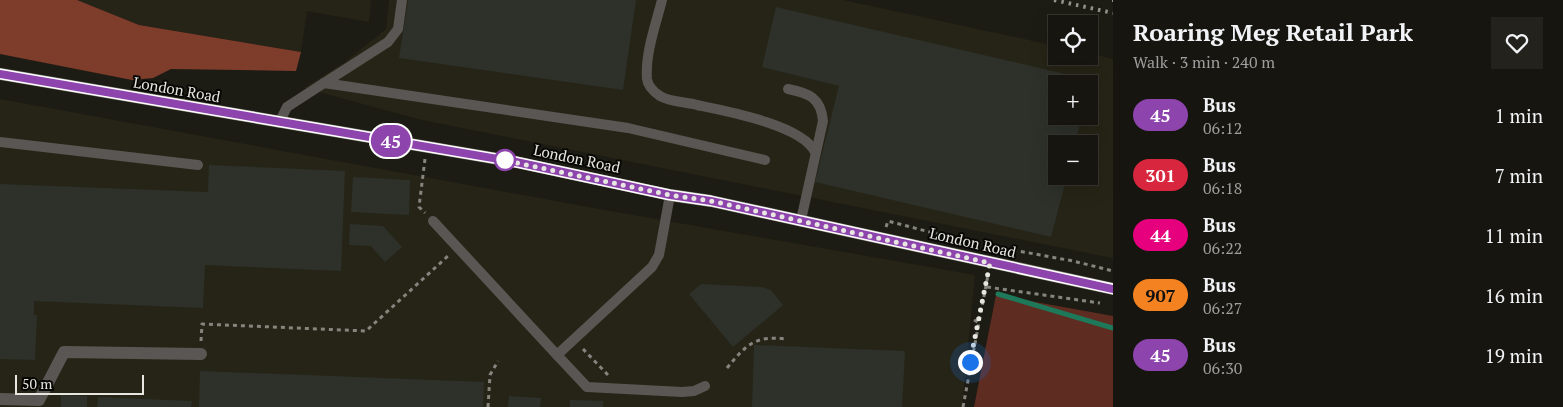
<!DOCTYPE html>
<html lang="en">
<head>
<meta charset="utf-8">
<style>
	:root { --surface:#16150f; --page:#23221d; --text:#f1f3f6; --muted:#9e9f9e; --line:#35342f }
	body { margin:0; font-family:"PT Serif",serif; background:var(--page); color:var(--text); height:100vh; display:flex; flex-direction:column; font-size:19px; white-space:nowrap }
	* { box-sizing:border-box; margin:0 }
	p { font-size:16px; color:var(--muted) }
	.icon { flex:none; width:28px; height:28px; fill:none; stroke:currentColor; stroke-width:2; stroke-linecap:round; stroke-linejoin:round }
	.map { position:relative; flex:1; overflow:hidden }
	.panel { display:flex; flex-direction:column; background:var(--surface); width:450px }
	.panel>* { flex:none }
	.badge { padding:0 10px; border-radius:16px; font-size:18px; line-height:32px }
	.buttons { position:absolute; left:1048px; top:15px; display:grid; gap:10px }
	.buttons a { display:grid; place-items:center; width:50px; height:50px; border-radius:0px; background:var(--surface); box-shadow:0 5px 20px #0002,0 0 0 1px var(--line); font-size:25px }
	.scale { position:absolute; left:15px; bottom:12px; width:129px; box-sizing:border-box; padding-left:5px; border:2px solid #e7e6e1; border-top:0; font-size:14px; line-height:18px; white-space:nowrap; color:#e7e6e1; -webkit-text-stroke:4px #070704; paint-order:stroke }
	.you { position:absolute; width:25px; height:25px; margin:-12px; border:4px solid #fff; border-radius:50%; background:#1a73e8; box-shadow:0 0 0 8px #1a73e833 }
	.map>.badge { position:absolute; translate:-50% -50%; box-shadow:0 0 0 2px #fff }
	.round { display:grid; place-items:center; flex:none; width:52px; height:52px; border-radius:0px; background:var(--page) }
	.head { display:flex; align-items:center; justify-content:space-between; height:85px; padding:0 20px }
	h1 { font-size:24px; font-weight:600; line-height:38px }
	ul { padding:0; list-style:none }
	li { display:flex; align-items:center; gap:15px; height:60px; padding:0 20px }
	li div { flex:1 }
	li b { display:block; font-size:19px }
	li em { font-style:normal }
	li .badge { min-width:55px; font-weight:700; text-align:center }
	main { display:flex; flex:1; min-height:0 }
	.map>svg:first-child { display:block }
</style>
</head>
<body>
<main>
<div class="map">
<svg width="1113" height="407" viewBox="0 0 1113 407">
	<rect width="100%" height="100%" fill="#1d1c14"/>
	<g fill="#262416" fill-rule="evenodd">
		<polygon points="77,0 371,0 369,22 307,11 301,52 139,25"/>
		<path d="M389,0H843L1056,46V56H1089V53L1113,59V258L418,119L304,88L345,62L386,29ZM1056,84H1089V116H1056ZM1056,144H1089V176H1056Z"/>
		<polygon points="0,99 599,209 975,275 962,407 0,407"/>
	</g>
	<polygon fill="#5e2c20" points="996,295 1113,316 1113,407 974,407"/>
	<polygon fill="#7e3c2b" points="0,0 77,0 139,25 301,52 296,71 171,69 153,78 132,80 0,54"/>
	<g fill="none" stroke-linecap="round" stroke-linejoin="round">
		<polyline stroke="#1e795b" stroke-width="5" points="998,294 1113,328"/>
	</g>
	<g fill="#2d312a">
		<polygon points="408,0 636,0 623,90 399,58"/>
		<polygon points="776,7 1091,80 1089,88 1089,84 1056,84 1056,116 1082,116 1075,144 1056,144 1056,176 1067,176 1051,237 815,182 839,86 762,67"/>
		<polygon points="209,165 345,171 341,271 205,265 203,308 34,301 34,315 37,315 35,360 0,359 0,184 208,192"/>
		<polygon points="353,177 410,180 409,215 351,212"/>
		<polygon points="350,224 383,226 402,247 385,262 371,246 349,245"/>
		<polygon points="701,284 761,287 771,290 783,305 733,347 689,294"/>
		<polygon points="754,345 905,351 902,407 752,407"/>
		<polygon points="200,371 484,382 483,407 199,407"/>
		<polygon points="61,395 87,396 87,407 61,407"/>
		<polygon points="509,396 541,398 540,407 508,407"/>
		<polygon points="98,397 192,401 191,407 97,407"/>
		<polygon points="570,400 603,401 603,407 570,407"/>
	</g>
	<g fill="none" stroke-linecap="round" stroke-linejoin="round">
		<g stroke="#85847e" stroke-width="3" stroke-dasharray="4 4" stroke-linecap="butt">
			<polyline points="425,159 419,207 425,213"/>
			<polyline points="886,227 888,221 941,235"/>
			<polyline points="1013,250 1073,261 1113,271"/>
			<polyline points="987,287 1100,303"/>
			<polyline points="974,320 980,323"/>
			<polyline points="201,341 202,324 366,331 448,256"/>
			<polyline points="583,349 608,375"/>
			<path d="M727,368C746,345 755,335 786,339"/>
			<polyline points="488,407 490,375 498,361"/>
			<polyline points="963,407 988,275"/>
		</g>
		<g stroke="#5a5653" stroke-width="10">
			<path d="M662,0C656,24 645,53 647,79C648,87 654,92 660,96C670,102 686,102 697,105C726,111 802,125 815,152"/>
			<polyline points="324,83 388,42 398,29 402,0"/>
			<path d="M788,89C809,93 821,98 823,121L801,220"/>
			<polyline points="279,123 287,107 324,83 628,128 765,160"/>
			<polyline points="0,142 198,165"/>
			<polyline points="670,195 659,255 652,267 557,355 587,387 682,392 694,391 705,386"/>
			<polyline points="433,221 557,355"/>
		</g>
		<polyline stroke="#5a5653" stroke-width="12" points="0,399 39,400 64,352 201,354"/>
		<polyline stroke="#7d7873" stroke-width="12" points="0,74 516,162 670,195 711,201 1113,289"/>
		<g stroke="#93928b" stroke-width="4" stroke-dasharray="2.5 5" stroke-linecap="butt">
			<polyline points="1054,0 1113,13"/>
			<polyline points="1112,0 1113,0"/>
		</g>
	</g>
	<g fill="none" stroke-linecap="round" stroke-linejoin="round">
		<g stroke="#fff" stroke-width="11">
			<polyline id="line" points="0,74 516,162 670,195 711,201 1113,289"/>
		</g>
		<use href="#line" stroke="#8e44ad" stroke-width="8"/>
		<polyline stroke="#e7e6e1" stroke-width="5" stroke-dasharray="0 9" points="505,160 498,159 670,195 711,201 990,263 970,362"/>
	</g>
	<circle fill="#fff" stroke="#8e44ad" stroke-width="2.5" cx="505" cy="160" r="10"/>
	<g text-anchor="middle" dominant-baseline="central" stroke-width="4" stroke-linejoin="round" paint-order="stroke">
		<g font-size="15" fill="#e7e6e1" stroke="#070704">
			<text transform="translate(177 89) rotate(10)">London Road</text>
			<text transform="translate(577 158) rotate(12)">London Road</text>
			<text transform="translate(973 242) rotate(13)">London Road</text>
		</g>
	</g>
</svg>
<div class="buttons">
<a><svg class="icon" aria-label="locate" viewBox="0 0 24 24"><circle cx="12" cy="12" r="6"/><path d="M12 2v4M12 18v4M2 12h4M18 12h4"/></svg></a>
<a>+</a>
<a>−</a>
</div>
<div class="scale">50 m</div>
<div class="you" style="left:970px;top:362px"></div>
<b class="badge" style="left:391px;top:141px;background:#8e44ad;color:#fff">45</b>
</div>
<section class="panel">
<div class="head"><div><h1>Roaring Meg Retail Park</h1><p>Walk · 3 min · 240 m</p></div><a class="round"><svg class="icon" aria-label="heart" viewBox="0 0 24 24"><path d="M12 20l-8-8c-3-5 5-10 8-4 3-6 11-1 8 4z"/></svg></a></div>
<ul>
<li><span class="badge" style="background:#8e44ad;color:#fff">45</span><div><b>Bus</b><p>06:12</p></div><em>1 min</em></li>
<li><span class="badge" style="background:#d7263d;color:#fff">301</span><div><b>Bus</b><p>06:18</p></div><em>7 min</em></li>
<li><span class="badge" style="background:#e6007e;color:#fff">44</span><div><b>Bus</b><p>06:22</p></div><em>11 min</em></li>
<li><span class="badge" style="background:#f58220;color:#111">907</span><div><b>Bus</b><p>06:27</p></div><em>16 min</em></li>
<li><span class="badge" style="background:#8e44ad;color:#fff">45</span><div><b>Bus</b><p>06:30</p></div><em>19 min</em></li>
</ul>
</section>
</main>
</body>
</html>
